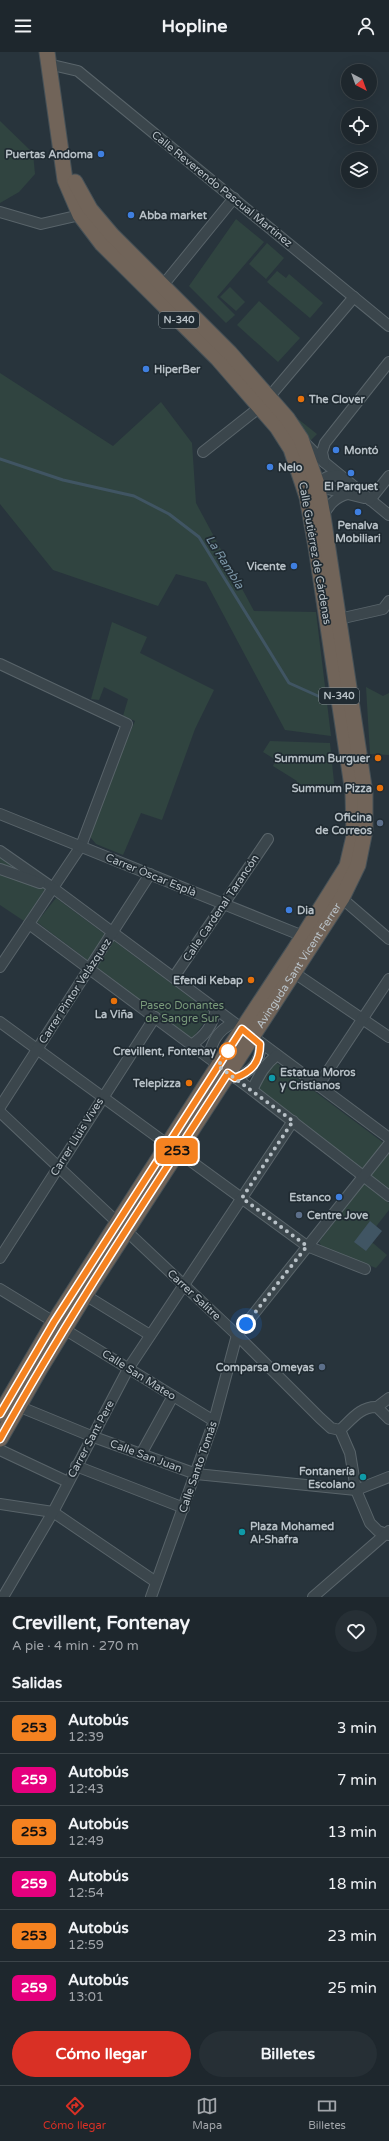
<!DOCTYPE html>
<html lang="es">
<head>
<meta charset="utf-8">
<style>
	:root { --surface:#1e272d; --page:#262f35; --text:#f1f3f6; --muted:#a1a5aa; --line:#3c4449; --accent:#d93025 }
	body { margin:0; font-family:"Varela Round",sans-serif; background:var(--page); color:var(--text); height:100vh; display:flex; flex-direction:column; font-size:15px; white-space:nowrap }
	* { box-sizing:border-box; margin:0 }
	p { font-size:13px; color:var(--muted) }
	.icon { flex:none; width:22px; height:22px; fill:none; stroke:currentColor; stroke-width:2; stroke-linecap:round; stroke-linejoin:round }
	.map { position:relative; height:1545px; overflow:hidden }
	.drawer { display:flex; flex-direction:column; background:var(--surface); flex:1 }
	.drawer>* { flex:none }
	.badge { padding:0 8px; border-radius:6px; font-size:14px; line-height:26px }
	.needle { width:26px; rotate:139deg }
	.fabs { position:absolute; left:341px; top:12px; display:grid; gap:8px }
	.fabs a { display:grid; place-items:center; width:36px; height:36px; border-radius:50%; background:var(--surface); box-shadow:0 4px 16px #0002,0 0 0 1px var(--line); font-size:20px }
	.you { position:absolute; width:20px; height:20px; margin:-10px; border:3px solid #fff; border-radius:50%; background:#1a73e8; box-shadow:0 0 0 6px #1a73e833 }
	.map>.badge { position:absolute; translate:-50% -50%; box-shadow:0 0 0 2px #fff }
	h2 { padding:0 12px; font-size:15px; line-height:36px }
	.round { display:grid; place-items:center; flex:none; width:42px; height:42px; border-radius:21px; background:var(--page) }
	.summary { display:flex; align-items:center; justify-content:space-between; height:68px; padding:0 12px }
	h1 { font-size:19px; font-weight:700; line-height:30px }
	.button { display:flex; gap:8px; margin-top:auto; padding:8px 12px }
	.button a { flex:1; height:46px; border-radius:24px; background:var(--accent); color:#fff; font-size:16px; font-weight:700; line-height:46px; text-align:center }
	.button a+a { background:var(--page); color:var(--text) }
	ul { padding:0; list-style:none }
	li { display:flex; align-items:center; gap:12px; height:52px; padding:0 12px; border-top:1px solid var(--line) }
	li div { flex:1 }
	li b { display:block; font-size:15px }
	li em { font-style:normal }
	li .badge { min-width:44px; font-weight:700; text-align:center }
	header { display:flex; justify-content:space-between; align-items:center; height:52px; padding:0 12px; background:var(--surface); font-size:18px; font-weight:700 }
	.tab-bar { display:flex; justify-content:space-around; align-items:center; height:56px; border-top:1px solid var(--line); background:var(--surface); font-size:11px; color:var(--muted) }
	.tab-bar a { display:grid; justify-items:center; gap:2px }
	.tab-bar .on { color:var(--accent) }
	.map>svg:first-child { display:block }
</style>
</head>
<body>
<header><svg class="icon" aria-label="menu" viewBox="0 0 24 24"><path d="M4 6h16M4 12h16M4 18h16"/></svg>Hopline<svg class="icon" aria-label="person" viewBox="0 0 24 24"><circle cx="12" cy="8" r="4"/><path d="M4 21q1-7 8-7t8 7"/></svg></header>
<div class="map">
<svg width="389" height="1545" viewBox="0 0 389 1545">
	<rect width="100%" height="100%" fill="#28343c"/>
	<g fill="#304440">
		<polygon points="0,69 33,101 35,122 19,140 0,151"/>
		<polygon points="236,167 264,190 217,245 235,263 226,271 189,234"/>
		<polygon points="267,191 284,206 266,227 249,212"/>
		<polygon points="277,219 286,226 289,222 323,251 310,266 267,230"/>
		<polygon points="230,235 245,250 236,259 220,245"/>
		<polygon points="259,249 300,286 278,310 237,273"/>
		<polygon points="0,321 113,394 161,350 192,391 196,451 254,559 316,560 331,684 285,678 206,530 176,522 158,554 53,518 0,452"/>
		<polygon points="293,363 317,382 310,389"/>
		<polygon points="112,570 147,585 140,601 214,638 195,677 162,768 141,761 123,803 96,792 87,781 135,669 123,664 128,647 104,635 99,648 91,647"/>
		<polygon points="366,635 383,644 389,641 389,703 370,702"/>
		<polygon points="270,689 330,691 335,740 296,731 297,729 273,714 276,708 263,700"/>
		<polygon points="0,802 30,823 0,812"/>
		<polygon points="0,821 45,837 24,869 0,853"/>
		<polygon points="56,846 211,961 192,987 37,870"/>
		<polygon points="274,1009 389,1095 389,1138 254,1036"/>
		<polygon points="364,1132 389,1151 389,1158 367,1186 387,1203 376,1216 322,1195 319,1190"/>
	</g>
	<polygon fill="#405563" points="370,1169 382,1179 366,1199 354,1190"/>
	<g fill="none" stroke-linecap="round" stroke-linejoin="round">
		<polyline stroke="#405563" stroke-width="3" points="0,407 63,428 134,444 169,462 199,485 289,631 327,648"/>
		<g stroke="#59646a" stroke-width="12">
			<g id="minor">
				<polyline points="48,12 78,19 389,274"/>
				<polyline points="0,160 41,172 80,163"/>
				<polyline points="168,227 234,146"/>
				<polyline points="270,344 354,245"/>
				<polyline points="304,390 324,410 389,463"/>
				<polyline points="203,400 260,355"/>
				<polyline points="324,410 322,400 325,391 389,310"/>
				<polyline points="314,428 324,436 364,446"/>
				<path d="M313,436C324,426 325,423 341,424"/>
				<polyline points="370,448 389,424"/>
				<path d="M323,464C329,452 336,445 348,442"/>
				<polyline points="339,567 383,557 389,549"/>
				<polyline points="0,612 127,672 81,794 0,915"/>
				<polyline points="0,762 303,884"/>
				<polyline points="0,799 53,836 389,1086"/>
				<polyline points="0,817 40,831"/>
				<polyline points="338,843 389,887"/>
				<polyline points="29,872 252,1038 389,1144"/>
				<polyline points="293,920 389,985"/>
				<polyline points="174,925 268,787"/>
				<polyline points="0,970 167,1092"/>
				<path d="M191,993C205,984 212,974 216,958"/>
				<path d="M208,1005C213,989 217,979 233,971"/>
				<path d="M235,1026C252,1019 260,1011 261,992"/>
				<polyline points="318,1034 389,927"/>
				<path d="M252,1038C259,1024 264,1013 277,1003"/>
				<polyline points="0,1055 150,822"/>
				<polyline points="0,1060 237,1283 320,1366 331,1376 340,1378"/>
				<polyline points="177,1099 307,1194 365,1217"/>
				<polyline points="0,1206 155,965"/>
				<polyline points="0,1237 54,1270"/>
				<polyline points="85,1243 150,1283"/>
				<polyline points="64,1277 214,1369"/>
				<polyline points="13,1352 91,1384 196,1422 356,1438 389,1425"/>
				<polyline points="377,1355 389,1346"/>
				<polyline points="340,1378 350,1401 356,1438 370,1471 378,1479 389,1483"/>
				<path d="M340,1378C351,1368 361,1354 377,1355L389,1367"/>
				<polyline points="0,1398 68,1430"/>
				<polyline points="141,1402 173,1344"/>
				<polyline points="76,1414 184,1456"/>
				<polyline points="0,1452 53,1460 156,1530"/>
				<polyline points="3,1545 53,1460 128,1317 293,1069"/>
				<polyline points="151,1545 214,1369 237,1283 389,1092"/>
				<polyline points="313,1545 389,1479"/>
			</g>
		</g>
		<g stroke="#465157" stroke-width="17">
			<g id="highway">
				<polyline points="0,1362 54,1270 218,1014 295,897 347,814 354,784 353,741 316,495 307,445 291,397 277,375 218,307 102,192 80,163 65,128 47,0"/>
				<path id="s1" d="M0,1387L41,1315L85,1243L342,846L358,813L365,778V741L323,464L317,432L301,387L287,366L230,301L112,183L90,157L75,130"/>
			</g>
		</g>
		<use href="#minor" stroke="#3b464c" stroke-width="10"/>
		<use href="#highway" stroke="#716459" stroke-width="15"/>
	</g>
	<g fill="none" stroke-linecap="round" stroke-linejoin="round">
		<g stroke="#fff" stroke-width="9">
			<path id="line" d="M0,1362L54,1270L242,977L260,992C260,1011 252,1019 235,1026L228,1021C150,1142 70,1261 0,1387"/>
		</g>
		<use href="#line" stroke="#f58220" stroke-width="6"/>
		<polyline stroke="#b8c1c7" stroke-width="4" stroke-dasharray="0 7.2" points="228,999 218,1014 293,1069 242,1146 307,1194 246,1272"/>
	</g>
	<g fill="#3f7fe0" stroke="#202b32" stroke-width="1.5">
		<circle cx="101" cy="102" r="4"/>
		<circle cx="131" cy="163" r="4"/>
		<circle cx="146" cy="317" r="4"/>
		<circle cx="336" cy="398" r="4"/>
		<circle cx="270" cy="415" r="4"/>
		<circle cx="351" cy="421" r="4"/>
		<circle cx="358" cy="460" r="4"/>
		<circle cx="294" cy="514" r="4"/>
		<circle cx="289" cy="858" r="4"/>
		<circle cx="339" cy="1145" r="4"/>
	</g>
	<g fill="#e8710a" stroke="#202b32" stroke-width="1.5">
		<circle cx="301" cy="347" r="4"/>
		<circle cx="378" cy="706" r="4"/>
		<circle cx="380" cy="736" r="4"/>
		<circle cx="251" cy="928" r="4"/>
		<circle cx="114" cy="949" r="4"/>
		<circle cx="189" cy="1031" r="4"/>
	</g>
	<g fill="#5c6f8a" stroke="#202b32" stroke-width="1.5">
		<circle cx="380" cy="771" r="4"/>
		<circle cx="299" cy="1163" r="4"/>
		<circle cx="322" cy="1315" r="4"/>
	</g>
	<circle fill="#fff" stroke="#f58220" stroke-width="2" cx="228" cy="999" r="8"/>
	<g fill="#0f9aa8" stroke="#202b32" stroke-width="1.5">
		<circle cx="272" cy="1026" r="4"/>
		<circle cx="363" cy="1425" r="4"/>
		<circle cx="242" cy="1480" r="4"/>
	</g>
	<g text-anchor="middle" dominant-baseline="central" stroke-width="3.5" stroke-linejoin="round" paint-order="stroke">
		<g fill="#202b32" stroke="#8a949a" stroke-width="1">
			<rect x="159" y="260" width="40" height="16" rx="3"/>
			<rect x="319" y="636" width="40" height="16" rx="3"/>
		</g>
		<g font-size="10" font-weight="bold" fill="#b8c1c7">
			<text x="179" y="268">N-340</text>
			<text x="339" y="644">N-340</text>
		</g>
		<g font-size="11" font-weight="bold" fill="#b8c1c7" stroke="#202b32" text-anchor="end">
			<text x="93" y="102">Puertas Andoma</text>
			<text x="139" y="163" text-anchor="start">Abba market</text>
			<text x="154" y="317" text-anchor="start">HiperBer</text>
			<text x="309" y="347" text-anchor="start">The Clover</text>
			<text x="344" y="398" text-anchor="start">Montó</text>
			<text x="278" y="415" text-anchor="start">Nelo</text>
			<text x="351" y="434" text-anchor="middle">El Parquet</text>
			<text x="358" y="473" text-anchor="middle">Penalva<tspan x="358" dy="13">Mobiliari</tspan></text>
			<text x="286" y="514">Vicente</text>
			<text x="370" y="706">Summum Burguer</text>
			<text x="372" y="736">Summum Pizza</text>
			<text x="372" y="765">Oficina<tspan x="372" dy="13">de Correos</tspan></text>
			<text x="297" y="858" text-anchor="start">Dia</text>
			<text x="243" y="928">Efendi Kebap</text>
			<text x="114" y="962" text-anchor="middle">La Viña</text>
			<text x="280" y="1020" text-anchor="start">Estatua Moros<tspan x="280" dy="13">y Cristianos</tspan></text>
			<text x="181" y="1031">Telepizza</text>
			<text x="331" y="1145">Estanco</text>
			<text x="307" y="1163" text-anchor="start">Centre Jove</text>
			<text x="314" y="1315">Comparsa Omeyas</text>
			<text x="355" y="1419">Fontanería<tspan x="355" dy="13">Escolano</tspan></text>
			<text x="250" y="1474" text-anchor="start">Plaza Mohamed<tspan x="250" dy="13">Al-Shafra</tspan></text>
		</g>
		<g font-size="11" fill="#b8c1c7" stroke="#202b32">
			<text transform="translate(222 137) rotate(39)">Calle Reverendo Pascual Martínez</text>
			<text transform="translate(315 501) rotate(80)">Calle Gutiérrez de Cárdenas</text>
			<text transform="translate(151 823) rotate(22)">Carrer Òscar Esplà</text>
			<text transform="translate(221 856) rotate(-56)">Calle Cardenal Tarancón</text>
			<text stroke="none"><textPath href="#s1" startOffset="560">Avinguda Sant Vicent Ferrer</textPath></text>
			<text transform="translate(75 939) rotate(-57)">Carrer Pintor Velázquez</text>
			<text transform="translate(77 1085) rotate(-58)">Carrer Lluis Vives</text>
			<text transform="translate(194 1243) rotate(43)">Carrer Salitre</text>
			<text transform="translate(139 1323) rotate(32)">Calle San Mateo</text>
			<text transform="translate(91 1387) rotate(-62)">Carrer Sant Pere</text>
			<text transform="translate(146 1404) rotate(20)">Calle San Juan</text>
			<text transform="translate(198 1415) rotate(-71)">Calle Santo Tomás</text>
		</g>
		<g font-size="11" fill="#799a7a" stroke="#202b32">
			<text x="182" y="953">Paseo Donantes<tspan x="182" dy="13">de Sangre Sur</tspan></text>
		</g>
		<g font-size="11" font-weight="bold" fill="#b8c1c7" stroke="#202b32" text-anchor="end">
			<text x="216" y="999">Crevillent, Fontenay</text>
		</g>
		<g font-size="12" font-style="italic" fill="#7c96a7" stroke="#202b32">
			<text transform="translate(225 510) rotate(58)">La Rambla</text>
		</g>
	</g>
</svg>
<div class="fabs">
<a><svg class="needle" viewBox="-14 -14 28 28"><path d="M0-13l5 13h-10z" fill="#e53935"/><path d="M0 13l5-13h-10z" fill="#a1a5aa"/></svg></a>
<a><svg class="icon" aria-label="locate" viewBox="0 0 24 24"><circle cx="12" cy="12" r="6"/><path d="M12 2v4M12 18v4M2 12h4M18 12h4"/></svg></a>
<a><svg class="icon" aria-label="layers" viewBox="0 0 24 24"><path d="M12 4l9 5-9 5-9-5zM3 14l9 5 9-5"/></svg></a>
</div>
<div class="you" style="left:246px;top:1272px"></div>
<b class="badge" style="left:177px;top:1099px;background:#f58220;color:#111">253</b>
</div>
<section class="drawer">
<div class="summary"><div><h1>Crevillent, Fontenay</h1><p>A pie · 4 min · 270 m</p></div><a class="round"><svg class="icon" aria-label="heart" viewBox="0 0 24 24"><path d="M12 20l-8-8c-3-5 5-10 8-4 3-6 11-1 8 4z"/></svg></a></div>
<h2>Salidas</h2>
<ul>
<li><span class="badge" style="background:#f58220;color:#111">253</span><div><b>Autobús</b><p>12:39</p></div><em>3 min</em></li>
<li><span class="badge" style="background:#e6007e;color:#fff">259</span><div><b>Autobús</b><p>12:43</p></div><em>7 min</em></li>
<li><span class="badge" style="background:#f58220;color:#111">253</span><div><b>Autobús</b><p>12:49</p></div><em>13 min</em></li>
<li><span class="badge" style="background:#e6007e;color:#fff">259</span><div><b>Autobús</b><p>12:54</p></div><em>18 min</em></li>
<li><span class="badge" style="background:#f58220;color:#111">253</span><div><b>Autobús</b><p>12:59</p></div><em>23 min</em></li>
<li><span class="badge" style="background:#e6007e;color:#fff">259</span><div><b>Autobús</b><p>13:01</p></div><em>25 min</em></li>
</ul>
<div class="button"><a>Cómo llegar</a><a>Billetes</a></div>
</section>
<nav class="tab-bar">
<a class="on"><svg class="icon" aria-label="directions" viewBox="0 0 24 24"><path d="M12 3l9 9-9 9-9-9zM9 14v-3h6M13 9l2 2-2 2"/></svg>Cómo llegar</a>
<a><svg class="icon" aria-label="map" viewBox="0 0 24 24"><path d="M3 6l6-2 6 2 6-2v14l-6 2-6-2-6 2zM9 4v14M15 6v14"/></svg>Mapa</a>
<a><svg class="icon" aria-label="tickets" viewBox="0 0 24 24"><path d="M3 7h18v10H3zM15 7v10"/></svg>Billetes</a>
</nav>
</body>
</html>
